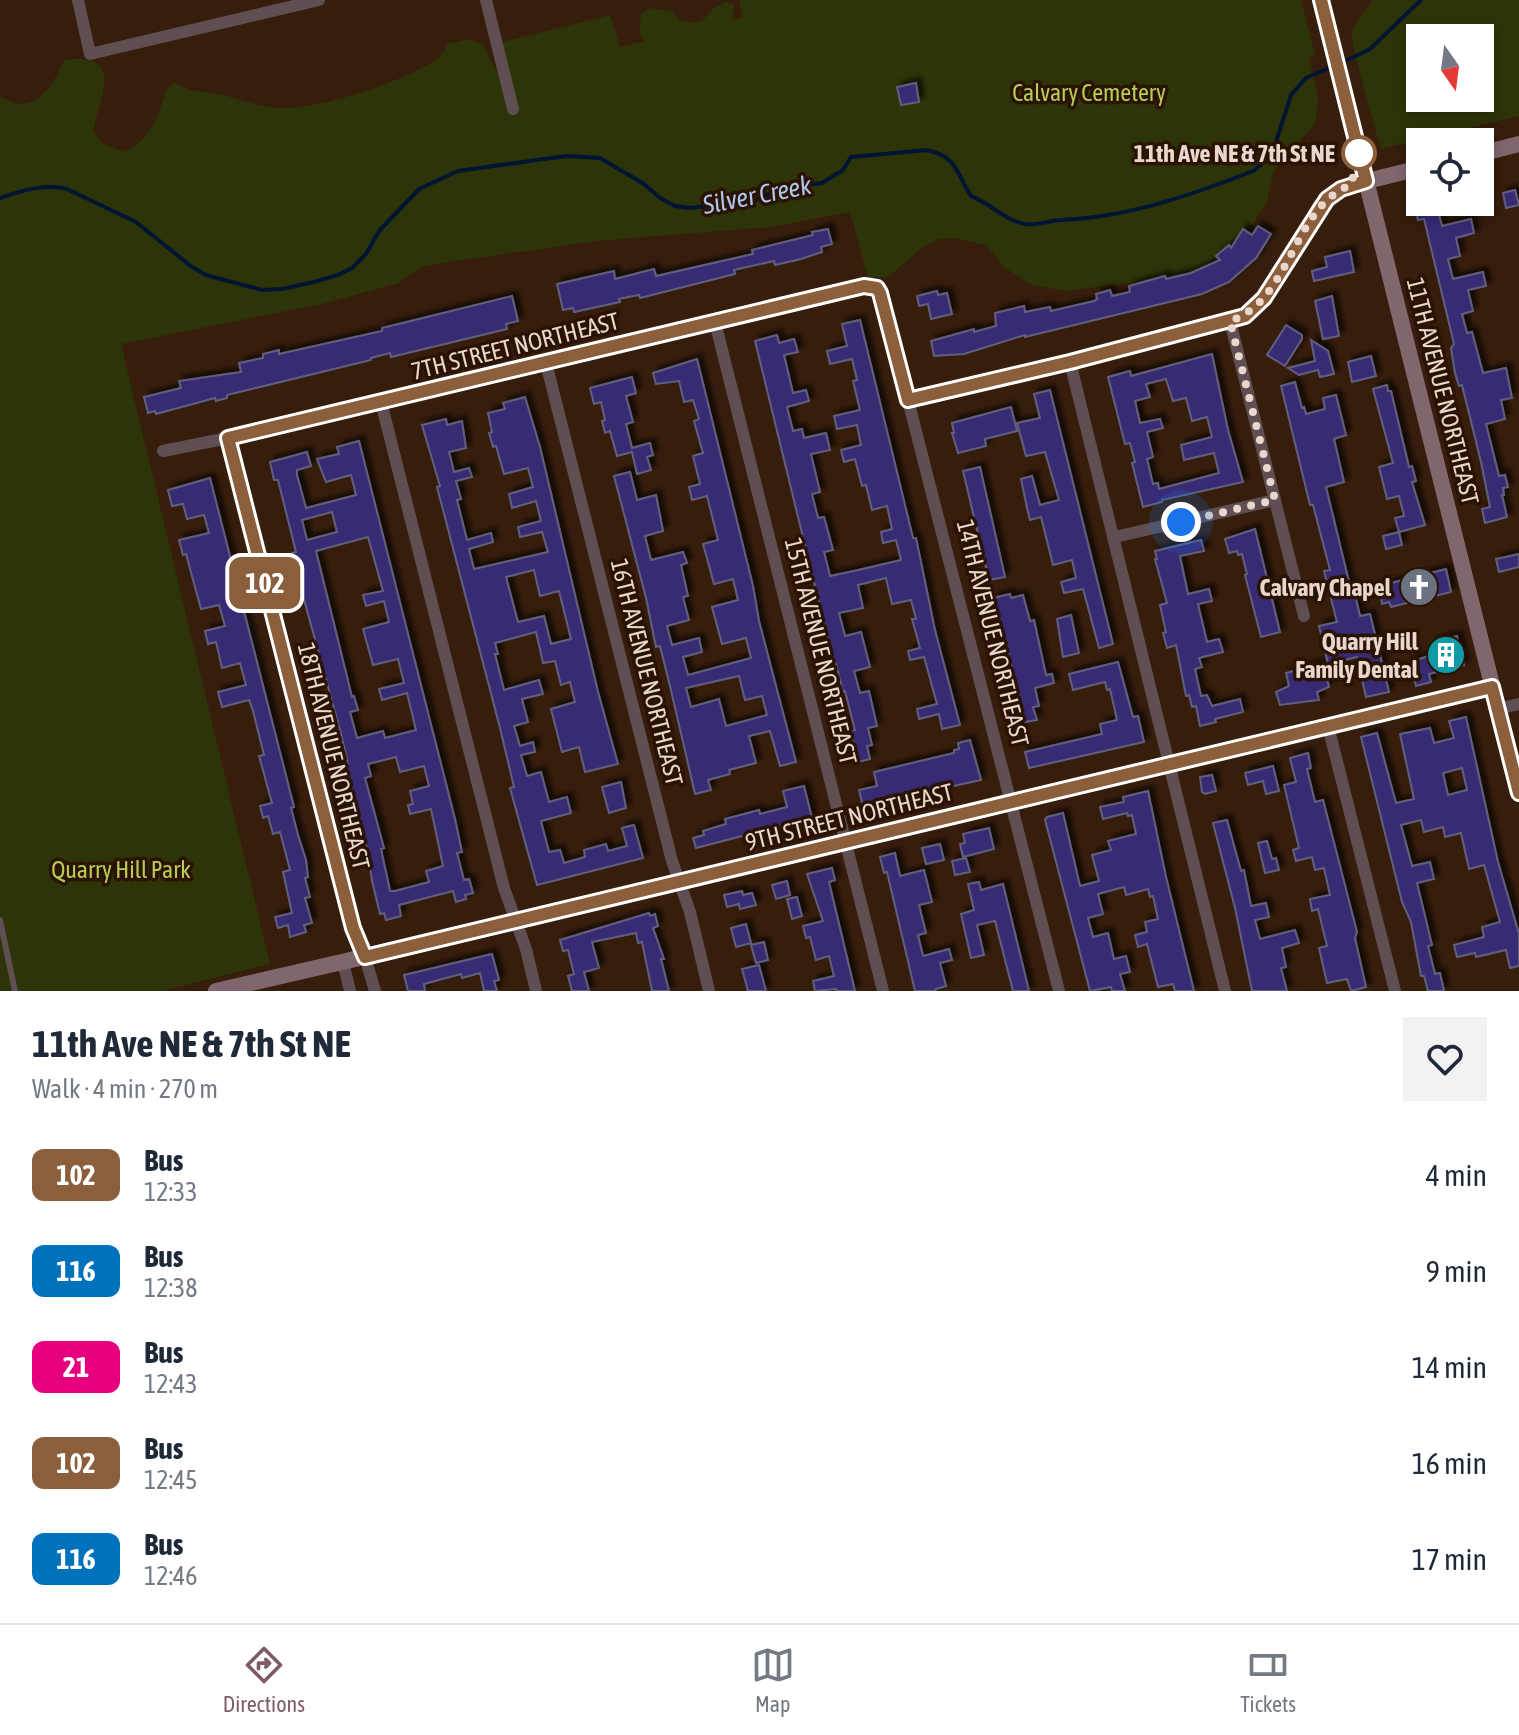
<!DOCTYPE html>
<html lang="en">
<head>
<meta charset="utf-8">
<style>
	:root { --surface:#fff; --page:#f2f2f3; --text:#1f2937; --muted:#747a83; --line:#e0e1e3; --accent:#7f5c65 }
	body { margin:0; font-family:"Asap Condensed",sans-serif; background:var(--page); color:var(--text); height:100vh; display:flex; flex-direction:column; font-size:30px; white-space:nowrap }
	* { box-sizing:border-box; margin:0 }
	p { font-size:26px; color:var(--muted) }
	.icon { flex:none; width:44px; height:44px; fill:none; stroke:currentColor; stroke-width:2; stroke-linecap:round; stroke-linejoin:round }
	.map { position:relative; height:991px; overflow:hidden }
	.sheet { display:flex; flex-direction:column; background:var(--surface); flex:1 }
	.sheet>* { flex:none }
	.badge { padding:0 16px; border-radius:12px; font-size:28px; line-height:52px }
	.needle { width:52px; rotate:166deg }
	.buttons { position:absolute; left:1406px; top:24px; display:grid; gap:16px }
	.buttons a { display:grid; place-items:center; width:88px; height:88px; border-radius:0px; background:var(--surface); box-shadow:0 4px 12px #0003; font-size:40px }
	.you { position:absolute; width:40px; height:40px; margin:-20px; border:6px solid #fff; border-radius:50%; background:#1a73e8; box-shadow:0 0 0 12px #1a73e833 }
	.map>.badge { position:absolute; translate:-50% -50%; box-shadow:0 0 0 4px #fff }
	.round { display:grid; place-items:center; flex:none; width:84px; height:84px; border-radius:0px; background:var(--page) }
	.head { display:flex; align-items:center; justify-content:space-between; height:136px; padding:0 32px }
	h1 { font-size:38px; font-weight:700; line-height:60px }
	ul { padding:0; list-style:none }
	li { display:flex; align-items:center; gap:24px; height:96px; padding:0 32px }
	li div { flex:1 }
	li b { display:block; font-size:30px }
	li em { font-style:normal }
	li .badge { min-width:88px; font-weight:700; text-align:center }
	.menu { display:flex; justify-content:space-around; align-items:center; height:112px; border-top:2px solid var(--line); background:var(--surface); font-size:22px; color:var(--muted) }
	.menu a { display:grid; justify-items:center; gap:4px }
	.menu .active { color:var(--accent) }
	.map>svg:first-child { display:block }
</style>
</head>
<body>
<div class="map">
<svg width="1519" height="991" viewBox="0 0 1519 991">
	<defs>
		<filter id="shadow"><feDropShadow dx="5" dy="-5" stdDeviation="2" flood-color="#0009"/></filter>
	</defs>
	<rect width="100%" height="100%" fill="#361d0c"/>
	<g fill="#2d3408" fill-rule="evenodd">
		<path d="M739,0H1301L1315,54L1309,58L1318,98L1316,122L1273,173L1267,202L1253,224L1202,269L1160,279L1065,291L1032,285L1005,268L986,245L956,238L939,239L923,247L888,277L868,278L850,212L771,227L597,241L449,262L421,267L399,283L326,303L121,344L270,964L162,991H0V96C33,118 52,88 64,60C125,52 101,94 93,131L102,143L124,152C152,140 158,115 167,88L175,83C193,93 203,91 222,95C242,99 260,108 281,108C320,109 407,81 438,58C442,55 445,48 448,44L467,39L483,44L495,69L504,76L498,43L610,15L620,47L644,41L639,33L641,14L650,8L671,11L682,22H701L713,9L725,2L734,4L733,20L743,17Z"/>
		<path d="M1373,0H1519V116L1381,149C1377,133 1349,39 1352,32C1356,20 1366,10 1373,0ZM1420,38H1480V98H1420Z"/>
	</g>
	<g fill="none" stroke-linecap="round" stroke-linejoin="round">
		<g stroke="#001434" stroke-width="4">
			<polyline points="1341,63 1370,49 1421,0"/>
			<path d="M0,198C21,191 45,183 67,189L136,222L192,267L206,275L262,290L282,289L314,282L338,275L352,268L366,254L379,231L419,189L458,171L566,156L600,158L644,184L660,198L675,206L689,208L751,202L782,188L822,183L843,170L851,157L927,150C958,157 956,173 971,196C990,203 1004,220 1025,224C1039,226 1049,220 1062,220C1128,217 1192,195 1253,171L1267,160L1273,151L1291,95L1306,78L1333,66"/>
		</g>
	</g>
	<g fill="#382c73" stroke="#61607e" stroke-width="2" fill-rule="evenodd" filter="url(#shadow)">
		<polygon points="916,83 919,102 901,105 897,87"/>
		<polygon points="1515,190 1519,205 1506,208 1503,193"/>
		<polygon points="1436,203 1442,226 1471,219 1474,233 1456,238 1460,256 1448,259 1453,279 1483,272 1486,286 1468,290 1473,311 1462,314 1467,333 1472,332 1483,373 1506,368 1512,398 1501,400 1505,419 1486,424 1499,476 1505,475 1508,487 1503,488 1504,495 1502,495 1507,517 1485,523 1482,509 1490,507 1481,462 1462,385 1459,386 1455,373 1451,348 1454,344 1424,219 1418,220 1415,208"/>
		<polygon points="1258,226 1271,234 1256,258 1229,282 1202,294 1025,337 1025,335 964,354 934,356 931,341 974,329 974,332 996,326 995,313 1024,306 1025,312 1050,307 1051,311 1094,301 1097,299 1096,294 1110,290 1112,296 1130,292 1129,286 1165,276 1166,279 1191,273 1220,260 1216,256 1229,245 1231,248 1243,229 1252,235"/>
		<polygon points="828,229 832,244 821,247 822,252 801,259 775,265 774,261 734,270 735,274 640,298 639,295 619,299 620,302 574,312 573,308 563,310 557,284 614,271 615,279 654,269 656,276 753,254 752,250 813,235 812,232"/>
		<polygon points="1350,251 1354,272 1314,281 1312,271 1327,267 1325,257"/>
		<polygon points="937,291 938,295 947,293 952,314 931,319 928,304 919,306 917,296"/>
		<polygon points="512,296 518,321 506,324 507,329 391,357 390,353 371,358 371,360 227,395 227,398 216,401 215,398 156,414 155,411 148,413 144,397 181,388 179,381 241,372 239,363 263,358 263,354 279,350 279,354 382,331 382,328"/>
		<polygon points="1332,296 1339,336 1323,339 1315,301"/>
		<polygon points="860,320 913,538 916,538 935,630 960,725 942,729 939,714 919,719 917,709 937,704 924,657 910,660 908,651 920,648 912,619 916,619 911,600 892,604 886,578 858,585 863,608 839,613 845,636 861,632 870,667 854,671 860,693 869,691 877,726 868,728 872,745 867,746 870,759 858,762 851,731 855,730 845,691 843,692 836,664 834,664 755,341 777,335 779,343 794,339 798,352 784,355 793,393 806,390 809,401 787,407 793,431 802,429 804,438 826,433 830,450 811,454 820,492 812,494 818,518 824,517 833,550 824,552 830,576 854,571 901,560 896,540 883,543 881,532 892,529 887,506 872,510 866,485 862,486 855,459 844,462 841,450 861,445 857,425 837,429 834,416 860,410 853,381 857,380 852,359 830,364 827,351 847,346 842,324"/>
		<polygon points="1286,325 1302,335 1302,339 1285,366 1267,355"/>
		<polygon points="1311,340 1328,351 1334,374 1320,377 1318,370 1299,375 1288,368 1315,361"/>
		<path d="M1212,354L1228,430L1243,482L1162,500V502L1143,507L1132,463L1135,462L1130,443L1125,444L1108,377L1130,371L1131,376ZM1166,379L1173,401L1186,398L1192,421L1207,417L1212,437L1181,445L1184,460L1214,453L1219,473L1159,489L1158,483L1153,484L1147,459L1153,457L1147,432L1163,428L1160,419L1140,423L1135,401L1150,397L1146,384Z"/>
		<polygon points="1371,356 1376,376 1352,382 1348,362"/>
		<path d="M697,359L753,586L759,621L796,762L780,766L770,731L749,736L756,763L729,770L730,774L708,780L711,790L695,794L670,686L660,646L656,647L646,598L614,476L630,472L637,500L656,495L663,531L645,536L651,560L683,552L687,563L681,565L688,596L683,597L689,620L667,626L672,645L699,638L702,652L683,657L688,675L751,658L746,638L722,644L712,607L738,600L733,579L714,584L703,544L718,540L707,496L692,500L689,487L700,484L693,456L703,453L694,421L699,419L693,400L684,402L679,381L656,384L653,373ZM739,676L745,700L762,696L767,715L726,726L719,699L691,707L686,688Z"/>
		<polygon points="632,377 636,393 626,396 633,422 626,424 632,448 650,443 653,455 647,457 651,470 637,474 632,452 617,456 610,431 605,433 602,421 605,420 601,402 594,404 590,388"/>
		<polygon points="1295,382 1302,408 1304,407 1306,414 1325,409 1323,398 1336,395 1346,435 1334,439 1344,482 1326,487 1350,586 1353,586 1360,616 1370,614 1389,692 1366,697 1357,657 1328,664 1319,626 1337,622 1324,571 1330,570 1313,505 1310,505 1281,386"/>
		<polygon points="1387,385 1388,391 1391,391 1409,467 1412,466 1416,481 1412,482 1425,525 1399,532 1395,518 1404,516 1399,496 1387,499 1379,467 1393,463 1373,389"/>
		<polygon points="1050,390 1113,644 1099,648 1083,589 1064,593 1061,582 1076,578 1072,560 1053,565 1041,517 1030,520 1027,508 1021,479 1032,476 1040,505 1059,500 1045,452 1026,456 1017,423 1040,418 1034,394"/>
		<path d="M525,397L540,447L598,692L618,764L585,772L579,747L562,752L551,709L575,702L570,682L561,685L555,661L543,663L536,632L495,643L498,654H495L504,690L539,680L543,694L522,699L528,722L514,726L520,746L533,742L535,752L521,755L527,776L541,772L549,802L567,797L571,813L541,821L549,852L560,850L564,863L585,857L584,850L606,844L608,851L627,846L622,828L634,825L643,858L537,885L510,788L514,787L500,728L437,487L440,486L422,425L446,419L447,425L462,421L466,448L449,452L454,472L469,468L472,477L456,481L461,499L457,500L467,540L491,533L493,542L469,549L474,569L548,552L542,532L520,537L518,527L541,521L536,501L512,508L509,494L533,487L528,468L504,474L496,446L493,447L489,433L492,432L488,413L505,409L503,403ZM534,570L540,596L559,591L571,639L551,644L544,616L518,622L506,577Z"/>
		<polygon points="1011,407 1017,431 985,439 986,446 958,453 952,433 954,433 952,423"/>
		<path d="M359,441L455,819L462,852L457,853L464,880L469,879L473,893L465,895L466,899L456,902L453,891L399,905L401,916L386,920L384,913L380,914L372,881L368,852L345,765L348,764L341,734L300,585L292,553L296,552L278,480H274L270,462L307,452L311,466L297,470V475L306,508L356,495L351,475L326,482L317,459L339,454L337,447ZM332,512L337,532L307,540L302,520ZM368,537L383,591L363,595L366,606L384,601L389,622L363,629L373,665L398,659L404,683L379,689L382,700L407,693L416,730L385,738L383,731L357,738L350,712L358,710L354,696L352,697L316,551ZM396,757L400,772L424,766L429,786L410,791L413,804L408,805L410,814L431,809L443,866L426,871L429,882L395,891H390L381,849L384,848L365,778L371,776L368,764Z"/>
		<polygon points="980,467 1005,577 989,580 963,471"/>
		<polygon points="210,478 294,807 291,808 298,835 306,860 308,877 305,878 310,897 305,898 312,923 304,925 306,932 290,937 288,925 278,928 275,917 292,913 283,872 290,870 280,832 273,834 268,816 263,818 260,806 272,803 259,756 264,755 253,711 249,700 222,707 218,692 246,685 240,663 222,668 216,642 208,644 205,631 225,626 219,605 201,609 186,554 183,555 179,540 209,533 204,515 187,519 183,504 172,506 168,490"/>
		<polygon points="1255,529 1280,632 1261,637 1245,575 1247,574 1242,554 1238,555 1237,551 1229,553 1225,539"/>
		<polygon points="1399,532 1402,545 1386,549 1383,536"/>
		<polygon points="1201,540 1204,551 1180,556 1188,594 1209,589 1212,601 1198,604 1207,642 1219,639 1223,652 1199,658 1202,667 1195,669 1201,696 1207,695 1212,706 1240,699 1243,712 1215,719 1216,722 1200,726 1196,706 1192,707 1189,695 1186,696 1176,645 1167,648 1163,633 1166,632 1160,605 1167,603 1155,559 1157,559 1155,551"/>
		<polygon points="1519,554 1519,567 1499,572 1496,559"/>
		<polygon points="1446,569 1451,592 1391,607 1389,602 1382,604 1380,593 1388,591 1387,584"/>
		<polygon points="1010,594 1011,598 1023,595 1030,621 1034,620 1046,675 1052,674 1054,683 1035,688 1039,706 1033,707 1037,720 1025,722 1007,648 1004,649 994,611 996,610 993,598"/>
		<polygon points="1071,615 1079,653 1063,657 1057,619"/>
		<polygon points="1457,636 1464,665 1429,674 1431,682 1416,686 1410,662 1435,654 1432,642"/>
		<polygon points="1118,662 1133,717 1138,716 1144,742 1029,768 1025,752 1102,734 1100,724 1117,720 1110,689 1107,690 1105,682 1073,690 1069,674"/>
		<polygon points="1323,663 1329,687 1317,692 1319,700 1280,705 1276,692 1289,686 1286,673"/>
		<path d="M1466,717L1498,862L1519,934V966L1510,968L1506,950L1476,957L1475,953L1457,957L1454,945L1484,937L1482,927L1500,922L1484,865L1469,869L1461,833L1445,837L1443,827L1424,832L1421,820L1401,825L1412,866L1430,862L1434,879L1417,883L1432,945L1428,946L1435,974L1440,973L1444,991H1428L1424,976H1421L1411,922L1402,902L1361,737L1377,733L1396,803L1414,799L1400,734L1430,728L1434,743L1454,738L1449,721ZM1462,768L1467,790L1448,795L1443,773Z"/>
		<polygon points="970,740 981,780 863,806 859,790 877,786 874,772 954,753 954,750 959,749 958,743"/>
		<polygon points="1308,753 1311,768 1307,769 1315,802 1323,800 1357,932 1355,938 1366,987 1351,991 1347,979 1327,983 1319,948 1327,946 1318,909 1312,911 1310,899 1330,895 1324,868 1315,870 1312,857 1296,861 1293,850 1299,848 1284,785 1296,782 1290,758"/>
		<polygon points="1273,766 1279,791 1266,794 1263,781 1248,785 1245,773"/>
		<polygon points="1212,775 1216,791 1205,794 1202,792 1200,777"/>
		<polygon points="621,782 626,808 609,813 602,787"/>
		<polygon points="804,786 812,818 696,848 693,838 704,835 703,831 726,824 725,819 759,810 760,814 787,807 783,791"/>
		<polygon points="1148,791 1166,877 1194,991 1175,991 1173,984 1158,987 1147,944 1138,947 1135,935 1147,932 1145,922 1158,919 1153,896 1150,897 1148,889 1126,895 1124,887 1098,894 1103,914 1088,918 1093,937 1108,933 1114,959 1126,956 1130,972 1120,974 1125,991 1112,991 1111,987 1090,991 1045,820 1047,817 1063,813 1080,886 1099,881 1092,855 1111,850 1108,841 1136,834 1132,815 1128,816 1127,813 1103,819 1100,807 1124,802 1123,797"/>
		<polygon points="1227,820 1241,871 1244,870 1251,906 1266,903 1269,917 1255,920 1260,939 1295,930 1299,943 1282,948 1286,967 1281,968 1287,991 1252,991 1235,908 1213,823"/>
		<polygon points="989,828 994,849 963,857 960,844 965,843 963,834"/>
		<polygon points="1267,841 1272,859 1276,858 1279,870 1265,873 1258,843"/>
		<polygon points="940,844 944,860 926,864 922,848"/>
		<polygon points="895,853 900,876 924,870 932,902 919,905 926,933 918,935 923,956 949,949 952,960 940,963 946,986 936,989 936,991 915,991 887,872 884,873 880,857"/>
		<polygon points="966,858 970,872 955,875 952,861"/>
		<polygon points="832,868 835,880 829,882 855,991 837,991 836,989 815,991 813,981 834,976 829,956 816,960 810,937 806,938 803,926 823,921 807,874"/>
		<polygon points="787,881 790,895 776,899 772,885"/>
		<polygon points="979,882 981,890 1003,884 1029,991 1013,991 995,921 977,925 984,955 971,958 961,914 974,910 968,884"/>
		<polygon points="742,891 743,895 752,893 756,905 740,909 739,904 727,907 724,895"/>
		<polygon points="797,897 802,916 792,919 787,899"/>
		<polygon points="649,913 650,916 655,914 658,926 653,928 664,959 661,959 669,991 652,991 642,942 638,943 636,933 592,942 599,968 584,972 589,991 572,991 568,976 574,974 568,950 563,951 560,940"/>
		<polygon points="746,924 751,943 736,947 731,928"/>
		<polygon points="764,942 768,960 756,963 751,945"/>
		<polygon points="492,954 499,980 494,981 497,991 484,991 480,973 462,978 461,974 424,984 425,991 408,991 404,975"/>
		<polygon points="759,965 766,991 748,991 742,969"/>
	</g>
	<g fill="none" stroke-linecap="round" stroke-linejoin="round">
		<polyline stroke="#5f4f53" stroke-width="6" points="0,920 15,991"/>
		<g stroke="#5f4f53" stroke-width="12">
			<polyline points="78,0 90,54 319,0"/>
			<polyline points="486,0 513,109"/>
			<polyline points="1230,321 1304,616"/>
			<polyline points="715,322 883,991"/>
			<polyline points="1070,362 1225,991"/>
			<polyline points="546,363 672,861 690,912 709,991"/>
			<polyline points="908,400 1059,991"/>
			<polyline points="381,402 504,888 526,949 536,991"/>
			<polyline points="163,451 228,438"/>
			<polyline points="1115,537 1275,500"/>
			<polyline points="1497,709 1519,704"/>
			<polyline points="1328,726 1395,991"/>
			<polyline points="365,957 375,991"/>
			<polyline points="343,962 350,991"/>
		</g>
		<g stroke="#80676d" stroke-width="16">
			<polyline points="1321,0 1519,793"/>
			<polyline points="1480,154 1519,144"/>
			<polyline points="365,957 353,928 228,438 864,286 877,288 880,293 908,400 1070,362 1245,316 1264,298 1321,206 1334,193 1351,185 1420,168"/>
			<polyline points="216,991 533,918 1492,687"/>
		</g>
	</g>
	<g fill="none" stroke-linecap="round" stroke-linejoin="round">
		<g stroke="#fff" stroke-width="18">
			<polyline id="line" points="1321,0 1366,181 1341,189 1327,199 1264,298 1245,316 1070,362 908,400 880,293 877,288 864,286 228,438 353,928 365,957 1492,687 1519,793"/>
		</g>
		<use href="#line" stroke="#8b5e3c" stroke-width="12"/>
		<path stroke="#e9d7cd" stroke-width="8" stroke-dasharray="0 14.4" d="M1181,522L1275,500L1230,321C1292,300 1292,207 1351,185L1359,153"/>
	</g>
	<defs>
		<g id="church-disc" transform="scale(2)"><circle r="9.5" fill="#6b7280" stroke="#2b1303"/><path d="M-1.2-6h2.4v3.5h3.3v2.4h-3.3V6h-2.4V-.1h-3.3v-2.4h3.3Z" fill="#fff"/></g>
		<g id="building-disc" transform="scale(2)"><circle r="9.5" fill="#0f9aa8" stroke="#2b1303"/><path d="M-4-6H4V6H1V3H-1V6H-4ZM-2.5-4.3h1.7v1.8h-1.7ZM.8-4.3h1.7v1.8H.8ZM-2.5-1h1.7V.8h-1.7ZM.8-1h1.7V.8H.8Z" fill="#fff"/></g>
	</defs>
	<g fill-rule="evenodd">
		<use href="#church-disc" x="1419" y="587"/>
		<use href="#building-disc" x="1446" y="655"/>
	</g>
	<circle fill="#fff" stroke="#8b5e3c" stroke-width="4" cx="1359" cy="153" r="16"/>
	<g text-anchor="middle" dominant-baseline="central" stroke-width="7" stroke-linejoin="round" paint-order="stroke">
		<g font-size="24" fill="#b7cd55" stroke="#2b1303">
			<text x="1089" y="92">Calvary Cemetery</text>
			<text x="121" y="869">Quarry Hill Park</text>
		</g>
		<g font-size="24" font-weight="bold" fill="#e9d7cd" stroke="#2b1303" text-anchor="end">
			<text x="1335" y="153">11th Ave NE &amp; 7th St NE</text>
		</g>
		<g font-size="24" fill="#e9d7cd" stroke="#2b1303">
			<text transform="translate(515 346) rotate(-14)">7TH STREET NORTHEAST</text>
			<text transform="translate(1443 391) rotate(76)">11TH AVENUE NORTHEAST</text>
			<text transform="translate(993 633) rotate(76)">14TH AVENUE NORTHEAST</text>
			<text transform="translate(821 651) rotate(76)">15TH AVENUE NORTHEAST</text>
			<text transform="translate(647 672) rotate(76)">16TH AVENUE NORTHEAST</text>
			<text transform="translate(334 756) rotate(76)">18TH AVENUE NORTHEAST</text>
			<text transform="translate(849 817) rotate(-14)">9TH STREET NORTHEAST</text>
		</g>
		<g font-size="24" font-weight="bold" fill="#e9d7cd" stroke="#2b1303" text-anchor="end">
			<text x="1391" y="587">Calvary Chapel</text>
			<text x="1418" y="641">Quarry Hill<tspan x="1418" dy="28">Family Dental</tspan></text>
		</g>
		<g font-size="26" font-style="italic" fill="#aec8ed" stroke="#2b1303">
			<text transform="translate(757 195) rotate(-11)">Silver Creek</text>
		</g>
	</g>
</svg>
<div class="buttons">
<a><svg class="needle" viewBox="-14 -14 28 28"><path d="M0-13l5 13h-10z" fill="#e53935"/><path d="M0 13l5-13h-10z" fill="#747a83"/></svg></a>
<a><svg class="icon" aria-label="locate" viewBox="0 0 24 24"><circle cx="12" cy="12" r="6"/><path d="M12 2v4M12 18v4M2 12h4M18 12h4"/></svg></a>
</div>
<div class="you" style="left:1181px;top:522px"></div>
<b class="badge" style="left:265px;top:583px;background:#8b5e3c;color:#fff">102</b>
</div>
<section class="sheet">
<div class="head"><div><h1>11th Ave NE &amp; 7th St NE</h1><p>Walk · 4 min · 270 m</p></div><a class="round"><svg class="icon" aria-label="heart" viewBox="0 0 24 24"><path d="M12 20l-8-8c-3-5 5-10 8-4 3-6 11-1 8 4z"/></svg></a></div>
<ul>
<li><span class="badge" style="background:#8b5e3c;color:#fff">102</span><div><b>Bus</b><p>12:33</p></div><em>4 min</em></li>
<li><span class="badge" style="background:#0072bc;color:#fff">116</span><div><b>Bus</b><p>12:38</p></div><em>9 min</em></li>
<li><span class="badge" style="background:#e6007e;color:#fff">21</span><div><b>Bus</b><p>12:43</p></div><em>14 min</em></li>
<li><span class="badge" style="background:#8b5e3c;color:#fff">102</span><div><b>Bus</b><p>12:45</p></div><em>16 min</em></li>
<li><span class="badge" style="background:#0072bc;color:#fff">116</span><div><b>Bus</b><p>12:46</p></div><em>17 min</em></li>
</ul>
</section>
<nav class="menu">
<a class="active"><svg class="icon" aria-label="directions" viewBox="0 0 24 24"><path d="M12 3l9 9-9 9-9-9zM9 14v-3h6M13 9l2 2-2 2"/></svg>Directions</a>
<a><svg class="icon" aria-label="map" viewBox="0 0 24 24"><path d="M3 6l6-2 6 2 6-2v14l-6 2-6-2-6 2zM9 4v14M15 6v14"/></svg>Map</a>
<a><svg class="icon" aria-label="tickets" viewBox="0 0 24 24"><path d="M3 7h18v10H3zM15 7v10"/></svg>Tickets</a>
</nav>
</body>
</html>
